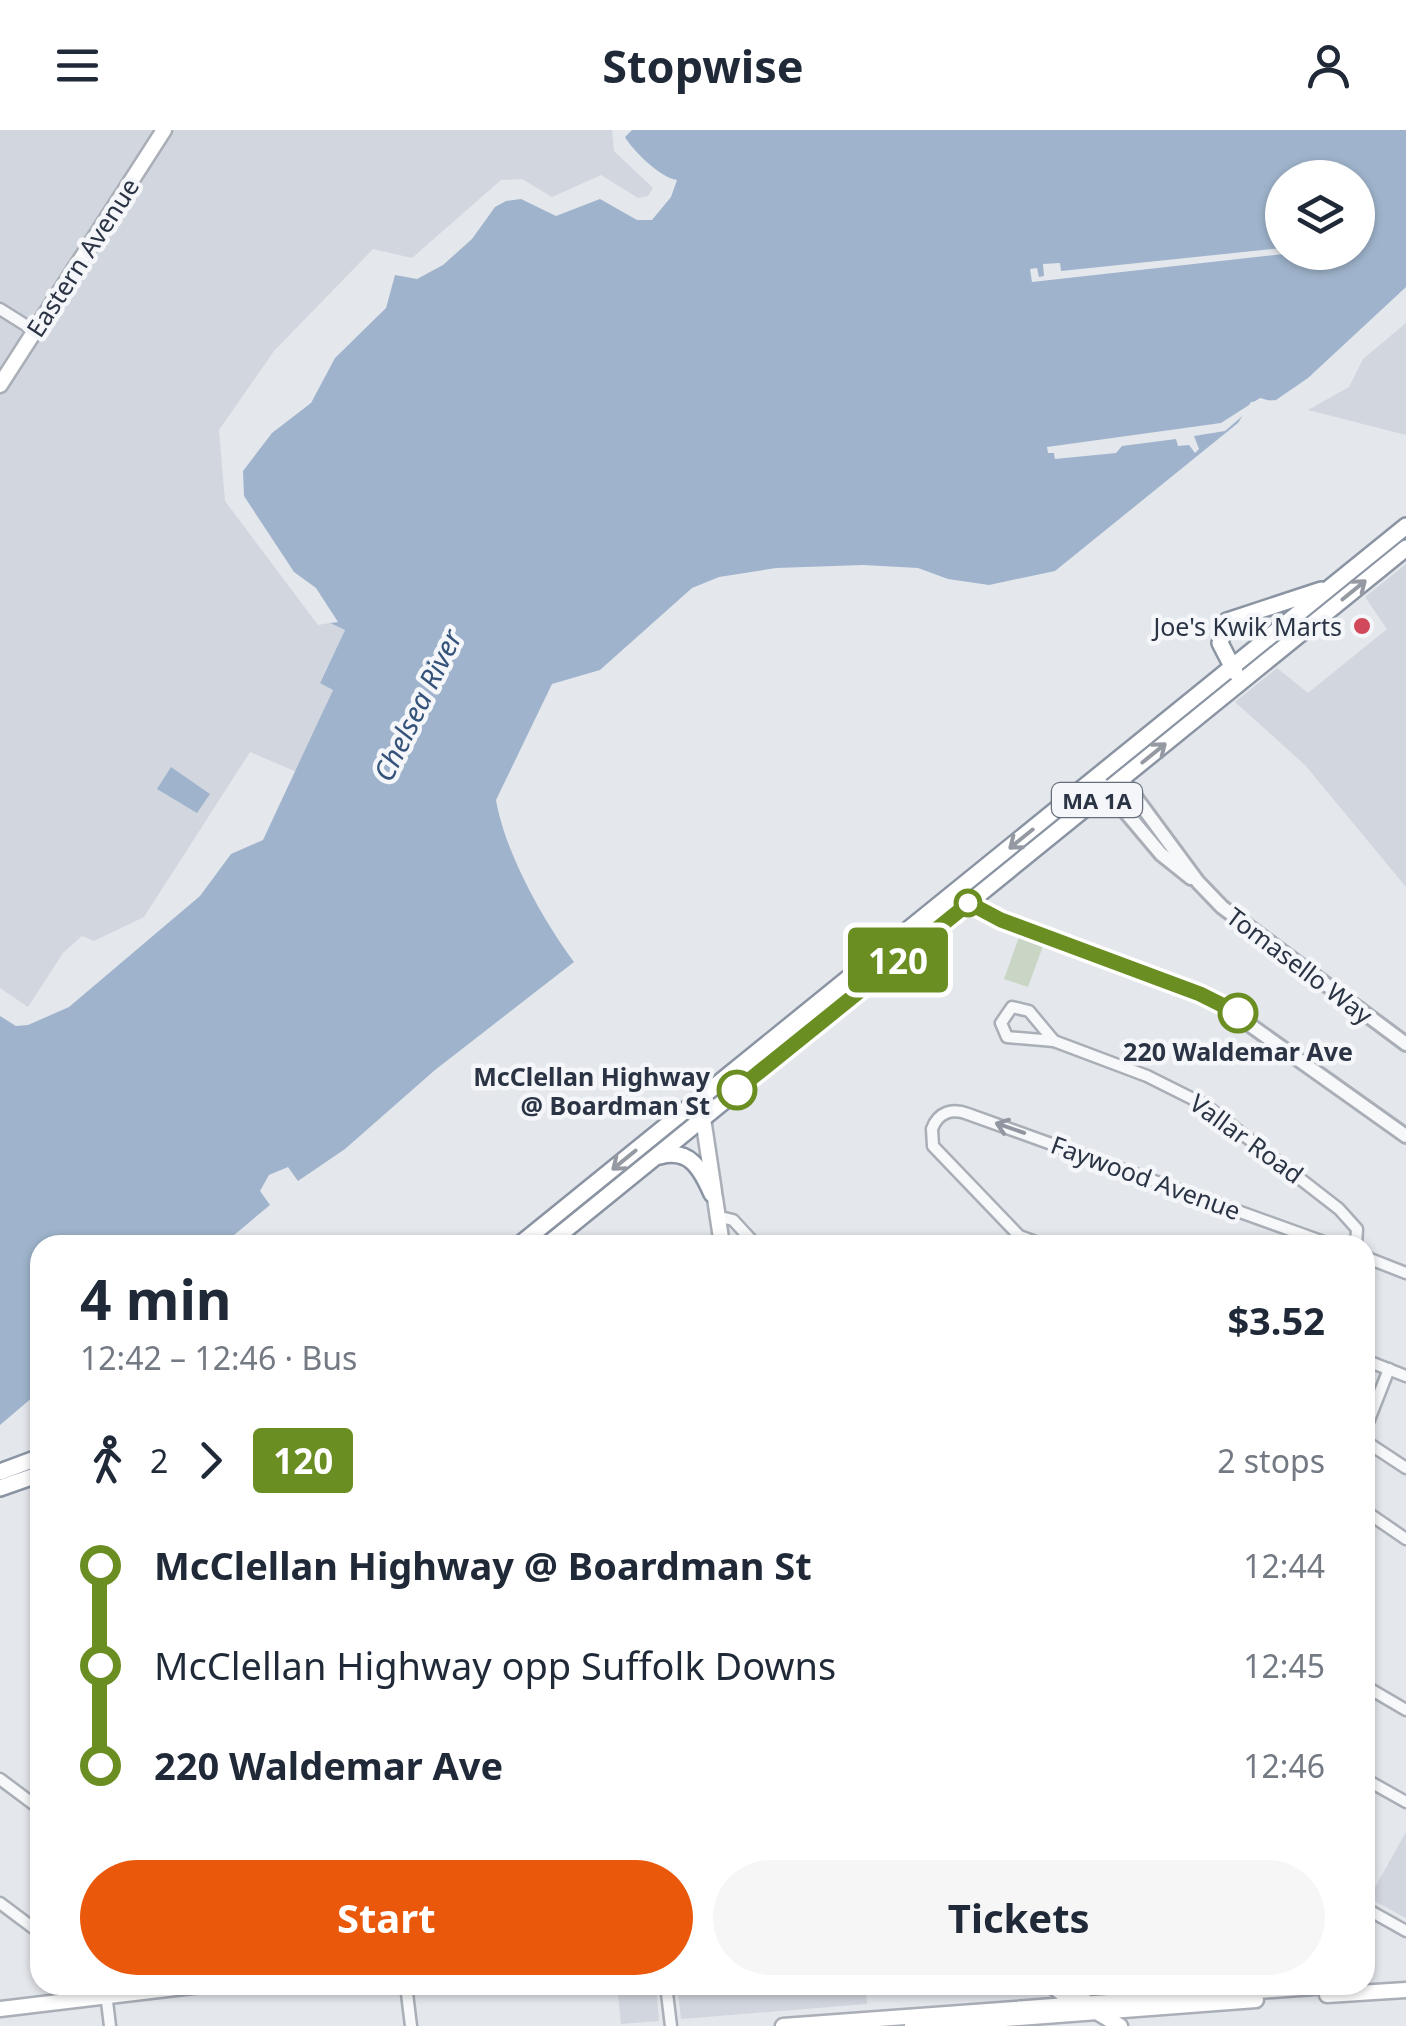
<!DOCTYPE html>
<html lang="en">
<head>
<meta charset="utf-8">
<style>
	:root { --surface:#fff; --page:#f6f6f7; --text:#1f2937; --muted:#747a83; --accent:#ea580c }
	body { margin:0; font-family:"Noto Sans",sans-serif; background:var(--page); color:var(--text); height:100vh; display:flex; flex-direction:column; font-size:38px; white-space:nowrap }
	* { box-sizing:border-box; margin:0 }
	p { font-size:32px; color:var(--muted) }
	.icon { flex:none; width:55px; height:55px; fill:none; stroke:currentColor; stroke-width:2; stroke-linecap:round; stroke-linejoin:round }
	.map { position:relative; flex:1; overflow:hidden }
	.panel { position:absolute; left:30px; top:1105px; width:1345px; height:760px; display:flex; flex-direction:column; background:var(--surface); border-radius:30px; box-shadow:0 2px 8px #0004 }
	.panel>* { flex:none }
	.badge { padding:0 20px; border-radius:8px; font-size:35px; line-height:65px }
	.controls { position:absolute; left:1265px; top:30px; display:grid; gap:20px }
	.controls a { display:grid; place-items:center; width:110px; height:110px; border-radius:50%; background:var(--surface); box-shadow:0 2px 8px #0004; font-size:50px }
	.map>.badge { position:absolute; translate:-50% -50%; box-shadow:0 0 0 5px #fff }
	.legs { display:flex; align-items:center; gap:15px; height:110px; padding:0 50px; font-size:32px }
	.legs p { margin-inline-start:auto }
	.overview { display:flex; align-items:center; justify-content:space-between; height:170px; padding:0 50px }
	h1 { font-size:55px; font-weight:700; line-height:75px }
	.button { display:flex; gap:20px; margin-top:auto; padding:20px 50px }
	.button a { flex:1; height:115px; border-radius:60px; background:var(--accent); color:#fff; font-size:40px; font-weight:700; line-height:115px; text-align:center }
	.button a+a { background:var(--page); color:var(--text) }
	ul { padding:0 50px; list-style:none }
	li { display:flex; align-items:center; gap:35px; height:100px; font-size:38px }
	li i { display:grid; place-items:center; width:15px; height:100%; margin:0 12px; background:currentColor }
	li i::after { content:''; width:25px; height:25px; margin:-12px; border:8px solid; border-radius:50%; background:var(--surface) }
	li p { margin-inline-start:auto }
	li:first-child i { background:linear-gradient(#0000 50%,currentColor 0) }
	li:last-child i { background:linear-gradient(currentColor 50%,#0000 0) }
	header { display:flex; justify-content:space-between; align-items:center; height:130px; padding:0 50px; background:var(--surface); font-size:45px; font-weight:700 }
	.map>svg:first-child { display:block }
</style>
</head>
<body>
<header><svg class="icon" aria-label="menu" viewBox="0 0 24 24"><path d="M4 6h16M4 12h16M4 18h16"/></svg>Stopwise<svg class="icon" aria-label="person" viewBox="0 0 24 24"><circle cx="12" cy="8" r="4"/><path d="M4 21q1-7 8-7t8 7"/></svg></header>
<div class="map">
<svg width="1406" height="1896" viewBox="0 0 1406 1896">
	<rect width="100%" height="100%" fill="#e4e7ec"/>
	<g fill="#d2d6de">
		<polygon points="0,0 612,0 614,21 653,58 648,66 638,68 601,45 552,67 522,49 501,50 412,128 373,119 274,221 219,300 225,371 318,495 330,493 345,500 320,552 333,559 297,642 250,622 144,787 94,811 82,806 63,823 28,877 0,858"/>
		<polygon points="1406,193 1406,305 1308,280 1349,257 1363,229"/>
		<polygon points="1406,434 1406,757 1305,635 1235,572 1277,538 1308,563 1387,499 1365,467"/>
		<polygon points="1406,1702 1406,1788 1369,1768"/>
		<polygon points="617,1855 656,1855 659,1891 621,1894"/>
		<polygon points="677,1855 865,1855 867,1874 681,1889"/>
	</g>
	<polygon fill="#c9d6c5" points="1019,807 1043,816 1028,857 1004,849"/>
	<g fill="#9fb4cc" fill-rule="evenodd">
		<path d="M632,0H1406V157L1308,248L1276,270L1251,272L1238,293L1055,441L989,455L948,449L918,438L863,435L776,438L719,447L692,458L600,540L552,554L496,670C505,722 542,789 574,832L435,940L345,1019L298,1051L288,1037L269,1045L260,1061L270,1075L222,1115H40V1261L0,1295V886L16,896L28,895L69,877L200,766L231,724L263,710L333,560L320,553L345,500L330,493L338,492L316,458L294,442L244,366L243,341L272,303L311,273L335,228L386,178L395,145L417,149L443,135L472,109L495,77L506,71L521,69L556,86L600,69L637,90H652L671,67L677,50C661,48 633,21 625,7ZM1282,48H1358V122H1282Z"/>
		<polygon points="171,637 210,664 197,683 157,659"/>
	</g>
	<g fill="#e4e7ec">
		<polygon points="1282,118 1282,122 1293,123 1032,152 1030,139 1037,138 1039,147 1044,146 1043,134 1060,133 1061,141"/>
		<polygon points="1260,268 1279,273 1254,276 1225,301 1194,306 1199,319 1195,323 1189,315 1178,316 1176,309 1122,316 1116,323 1055,329 1054,323 1048,323 1047,317 1221,293"/>
	</g>
	<g fill="none" stroke-linecap="round" stroke-linejoin="round">
		<g stroke="#a9aeb7" stroke-width="15">
			<g id="minor">
				<polyline points="0,179 35,201"/>
				<polygon points="1012,877 1029,881 1054,911 1007,907 1001,893"/>
				<polyline points="1054,911 1147,946 1205,975 1339,1079 1357,1099 1356,1115"/>
				<polyline points="716,1086 733,1090 756,1115"/>
				<polyline points="1022,1107 1044,1115"/>
				<path d="M1028,1115L933,1016L932,999C938,982 952,978 968,984L1332,1115"/>
				<polyline points="1365,1127 1406,1143"/>
				<polyline points="1365,1230 1406,1246"/>
				<polyline points="1365,1300 1389,1239"/>
				<polyline points="1365,1311 1406,1338"/>
				<polyline points="1365,1381 1406,1409"/>
				<polyline points="1365,1556 1406,1580"/>
				<polyline points="0,1649 40,1679"/>
				<polyline points="1365,1649 1406,1672"/>
				<polyline points="0,1773 40,1803"/>
				<polyline points="1365,1778 1406,1801"/>
				<polyline points="105,1855 110,1896"/>
				<polyline points="406,1855 411,1896"/>
				<polyline points="666,1855 671,1896"/>
			</g>
		</g>
		<g stroke="#a9aeb7" stroke-width="18">
			<g id="tertiary">
				<polyline points="1122,649 1198,752 1222,777 1406,914"/>
				<polyline points="1102,654 1161,724 1191,748"/>
				<polyline points="969,773 996,787 1219,873 1406,1006"/>
			</g>
		</g>
		<g stroke="#a9aeb7" stroke-width="19">
			<g id="secondary">
				<polyline points="0,255 164,0"/>
				<polyline points="700,968 722,1115"/>
				<polyline points="1051,1855 1075,1873"/>
				<polyline points="1070,1855 1087,1873"/>
				<polyline points="1327,1865 1406,1860"/>
				<polyline points="0,1879 201,1855"/>
				<polyline points="1095,1881 1120,1896"/>
				<polyline points="783,1896 1341,1855"/>
				<polyline points="912,1896 1256,1870"/>
			</g>
		</g>
		<g stroke="#8b94a3" stroke-width="20">
			<g id="trunk">
				<polyline points="1235,542 1220,513 1227,491 1321,460"/>
				<path d="M660,1026C690,1018 701,1039 712,1064"/>
				<polyline points="519,1115 1406,396"/>
				<polyline points="547,1115 1406,418"/>
				<polyline points="0,1342 40,1327"/>
				<polyline points="0,1358 40,1344"/>
			</g>
		</g>
		<use href="#minor" stroke="#f7f8fa" stroke-width="10"/>
		<use href="#tertiary" stroke="#f7f8fa" stroke-width="12"/>
		<use href="#secondary" stroke="#fff" stroke-width="14"/>
		<use href="#trunk" stroke="#fff" stroke-width="15"/>
	</g>
	<defs><path id="oneway-shaft" d="M-6 0H5M1.5-3L5.5 0L1.5 3" fill="none" stroke-width="1.6" stroke-linecap="round" stroke-linejoin="round" transform="scale(2.5)"/></defs>
	<g stroke="#959aa2">
		<use href="#oneway-shaft" transform="translate(1354 460) rotate(-39)"/>
		<use href="#oneway-shaft" transform="translate(1154 623) rotate(-39)"/>
		<use href="#oneway-shaft" transform="translate(1021 709) rotate(141)"/>
		<use href="#oneway-shaft" transform="translate(624 1030) rotate(141)"/>
	</g>
	<use stroke="#9196a0" href="#oneway-shaft" transform="translate(1010 998) rotate(-161)"/>
	<g fill="none" stroke-linecap="round" stroke-linejoin="round">
		<g stroke="#fff" stroke-width="22">
			<polyline id="line-1" points="737,960 969,773 1001,790 1200,864 1238,883"/>
		</g>
		<use href="#line-1" stroke="#6b8e23" stroke-width="15"/>
	</g>
	<circle fill="#d1495b" stroke="#f4f6f9" stroke-width="4" cx="1362" cy="496" r="10"/>
	<g fill="#fff" stroke="#6b8e23" stroke-width="5">
		<circle cx="968" cy="773" r="12"/>
		<circle cx="1238" cy="883" r="18"/>
		<circle cx="737" cy="960" r="18"/>
	</g>
	<g text-anchor="middle" dominant-baseline="central" stroke-width="9" stroke-linejoin="round" paint-order="stroke">
		<rect fill="#f4f6f9" stroke="#676e7b" stroke-width="2.5" x="1052" y="653" width="90" height="34" rx="8"/>
		<g font-size="22" font-weight="bold" fill="#2b3445">
			<text x="1097" y="670">MA 1A</text>
		</g>
		<g font-size="25" fill="#2b3445" stroke="#f4f6f9">
			<text transform="translate(82 127) rotate(-57)">Eastern Avenue</text>
			<text transform="translate(1300 835) rotate(37)">Tomasello Way</text>
			<text transform="translate(1247 1008) rotate(36)">Vallar Road</text>
			<text transform="translate(1146 1047) rotate(20)">Faywood Avenue</text>
		</g>
		<g font-size="25" fill="#2b3445" stroke="#f4f6f9" text-anchor="end">
			<text x="1342" y="496">Joe's Kwik Marts</text>
		</g>
		<g font-size="25" font-weight="bold" fill="#2b3445" stroke="#f4f6f9">
			<text x="1238" y="921">220 Waldemar Ave</text>
			<text x="710" y="946" text-anchor="end">McClellan Highway<tspan x="710" dy="29">@ Boardman St</tspan></text>
		</g>
		<g font-size="28" font-style="italic" fill="#34527a" stroke="#f4f6f9">
			<text transform="translate(417 575) rotate(-64)">Chelsea River</text>
		</g>
	</g>
</svg>
<div class="controls">
<a><svg class="icon" aria-label="layers" viewBox="0 0 24 24"><path d="M12 4l9 5-9 5-9-5zM3 14l9 5 9-5"/></svg></a>
</div>
<b class="badge" style="left:898px;top:830px;background:#6b8e23;color:#fff">120</b>
<section class="panel">
<div class="overview"><div><h1>4 min</h1><p>12:42 – 12:46 · Bus</p></div><b>$3.52</b></div>
<div class="legs"><svg class="icon" aria-label="walk" viewBox="0 0 24 24"><circle cx="13" cy="4" r="2"/><path d="M13 8l-2 6 4 7M11 14l-3 7M7 12l3-4h3l4 4"/></svg>2<svg class="icon" aria-label="forward" viewBox="0 0 24 24"><path d="M9 5l7 7-7 7"/></svg><b class="badge" style="background:#6b8e23;color:#fff">120</b><p>2 stops</p></div>
<ul>
<li><i style="color:#6b8e23"></i><b>McClellan Highway @ Boardman St</b><p>12:44</p></li>
<li><i style="color:#6b8e23"></i><span>McClellan Highway opp Suffolk Downs</span><p>12:45</p></li>
<li><i style="color:#6b8e23"></i><b>220 Waldemar Ave</b><p>12:46</p></li>
</ul>
<div class="button"><a>Start</a><a>Tickets</a></div>
</section>
</div>
</body>
</html>
